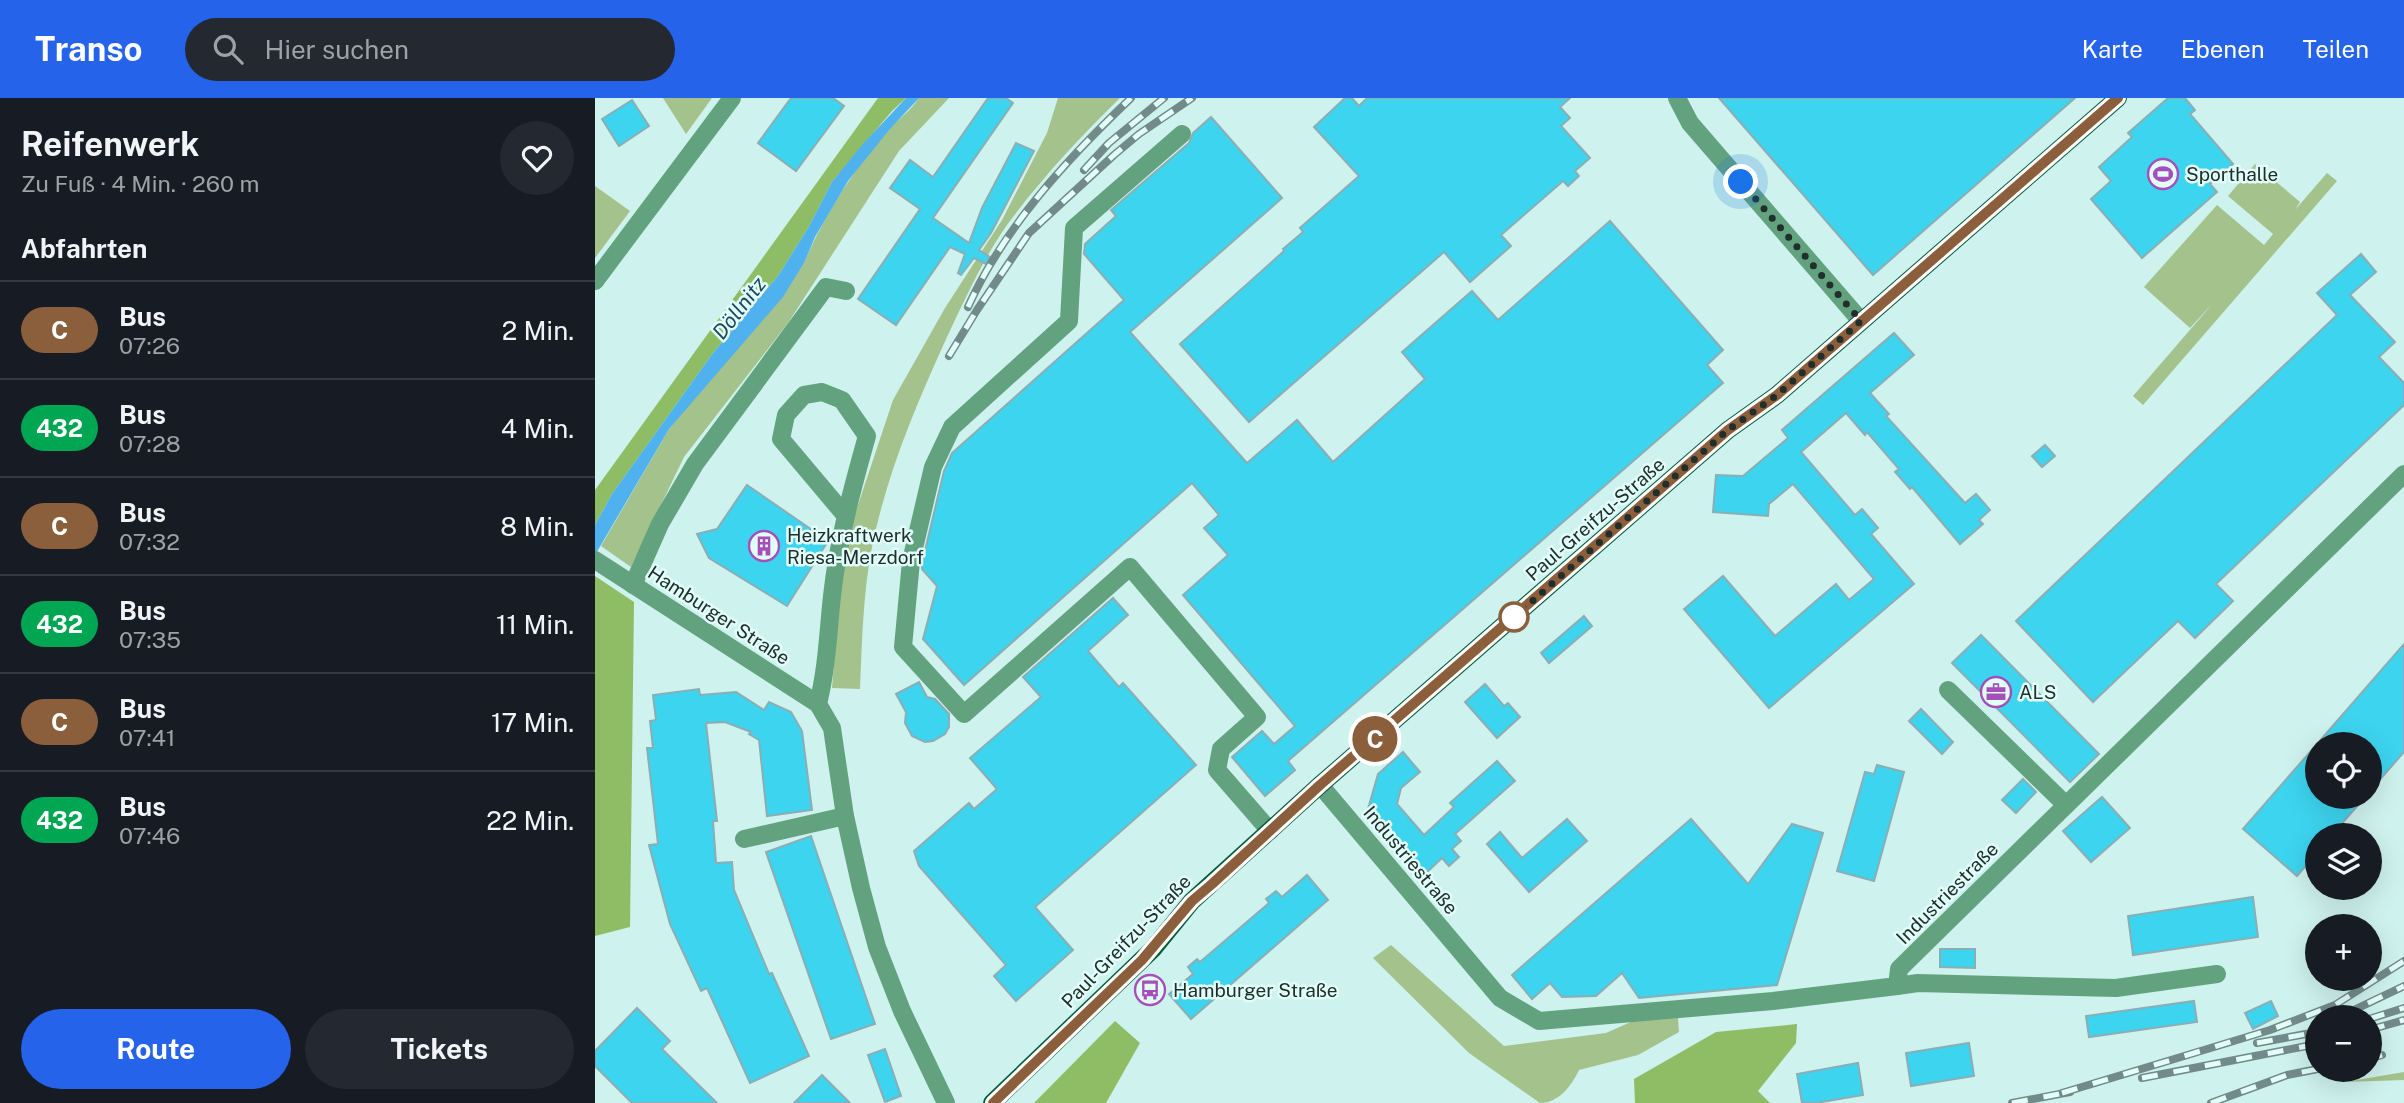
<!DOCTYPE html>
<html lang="de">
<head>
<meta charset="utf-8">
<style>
	:root { --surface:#171b24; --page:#242831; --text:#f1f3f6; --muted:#9ea1a6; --line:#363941; --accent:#2563eb }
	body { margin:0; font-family:"Public Sans",sans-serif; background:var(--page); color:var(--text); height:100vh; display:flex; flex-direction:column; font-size:26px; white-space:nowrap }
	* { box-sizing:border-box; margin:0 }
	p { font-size:23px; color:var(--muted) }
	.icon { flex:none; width:38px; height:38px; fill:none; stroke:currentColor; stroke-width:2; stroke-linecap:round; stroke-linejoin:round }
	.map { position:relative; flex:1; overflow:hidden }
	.drawer { display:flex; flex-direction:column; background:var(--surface); width:595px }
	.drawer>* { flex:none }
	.badge { padding:0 14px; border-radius:23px; font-size:24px; line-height:46px }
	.tools { position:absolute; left:1710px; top:634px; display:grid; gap:14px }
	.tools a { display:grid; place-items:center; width:77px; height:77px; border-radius:50%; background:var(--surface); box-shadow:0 7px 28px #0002; font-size:35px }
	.you { position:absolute; width:35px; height:35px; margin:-18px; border:5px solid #fff; border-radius:50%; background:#1a73e8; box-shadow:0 0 0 10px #1a73e833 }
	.map>.badge { position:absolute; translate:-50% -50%; box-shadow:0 0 0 4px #fff }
	h2 { padding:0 21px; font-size:26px; line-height:63px }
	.round { display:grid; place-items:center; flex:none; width:74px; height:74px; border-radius:37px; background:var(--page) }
	.headline { display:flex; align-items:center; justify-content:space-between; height:119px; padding:0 21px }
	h1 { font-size:33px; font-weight:700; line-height:52px }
	.action { display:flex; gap:14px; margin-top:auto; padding:14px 21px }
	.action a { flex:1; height:80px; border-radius:42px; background:var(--accent); color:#fff; font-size:28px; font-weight:700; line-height:80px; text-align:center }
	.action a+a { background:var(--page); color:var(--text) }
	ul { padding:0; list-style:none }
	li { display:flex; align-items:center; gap:21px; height:98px; padding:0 21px; border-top:2px solid var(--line) }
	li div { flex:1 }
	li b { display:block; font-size:26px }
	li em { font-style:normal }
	li .badge { min-width:77px; font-weight:700; text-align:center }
	header { display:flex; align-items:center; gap:42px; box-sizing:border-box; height:98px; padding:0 35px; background:var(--accent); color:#fff }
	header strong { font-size:33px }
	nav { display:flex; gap:38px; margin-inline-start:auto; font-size:24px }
	.search { width:490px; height:63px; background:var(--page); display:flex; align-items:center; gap:18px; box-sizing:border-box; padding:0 24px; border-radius:38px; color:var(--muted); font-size:26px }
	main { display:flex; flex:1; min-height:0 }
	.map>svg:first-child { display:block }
</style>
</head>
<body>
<header>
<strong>Transo</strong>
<div class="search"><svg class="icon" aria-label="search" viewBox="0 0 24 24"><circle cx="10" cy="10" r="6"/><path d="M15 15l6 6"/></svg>Hier suchen</div>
<nav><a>Karte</a><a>Ebenen</a><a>Teilen</a></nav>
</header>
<main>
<section class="drawer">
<div class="headline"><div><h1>Reifenwerk</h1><p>Zu Fuß · 4 Min. · 260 m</p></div><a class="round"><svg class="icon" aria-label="heart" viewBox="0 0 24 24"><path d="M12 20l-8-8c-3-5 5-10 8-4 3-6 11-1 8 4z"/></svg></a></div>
<h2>Abfahrten</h2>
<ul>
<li><span class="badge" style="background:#8b5e3c;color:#fff">C</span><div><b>Bus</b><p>07:26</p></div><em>2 Min.</em></li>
<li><span class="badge" style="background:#00a651;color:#fff">432</span><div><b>Bus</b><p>07:28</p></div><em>4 Min.</em></li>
<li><span class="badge" style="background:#8b5e3c;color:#fff">C</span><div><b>Bus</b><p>07:32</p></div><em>8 Min.</em></li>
<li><span class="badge" style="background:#00a651;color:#fff">432</span><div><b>Bus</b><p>07:35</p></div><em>11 Min.</em></li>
<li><span class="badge" style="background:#8b5e3c;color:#fff">C</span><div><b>Bus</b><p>07:41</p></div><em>17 Min.</em></li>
<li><span class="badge" style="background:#00a651;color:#fff">432</span><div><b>Bus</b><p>07:46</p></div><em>22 Min.</em></li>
</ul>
<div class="action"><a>Route</a><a>Tickets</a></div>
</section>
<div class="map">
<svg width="1809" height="1005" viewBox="0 0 1809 1005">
	<rect width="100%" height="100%" fill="#cef2ed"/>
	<g fill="#a4c28b">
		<polygon points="68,0 117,0 91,36"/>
		<path d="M324,0H354L304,53L193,225L89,359L36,469L6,448L74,331L210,163C230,115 260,70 294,31C304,21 316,12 324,0Z"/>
		<path d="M463,0H525C485,39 445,82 412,127C388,161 370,201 352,239C321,307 292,375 277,449C268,495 267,544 265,591L237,590L248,452L298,302L350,210L407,122L452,35Z"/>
		<polygon points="1660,66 1705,104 1700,112 1732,75 1742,83 1548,307 1538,298 1619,204 1595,230 1549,189 1622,107 1669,147 1678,136 1633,98"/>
		<polygon points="0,88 35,113 0,160"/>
		<path d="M796,847L909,948L1011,935L1038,923L1083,920L1084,934L1043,957L984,972C977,987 964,1005 945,1005L874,955L778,860Z"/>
		<polygon points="1809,974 1809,982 1750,984"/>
	</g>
	<g fill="#8fbd65">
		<polygon points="283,0 311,0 297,13 237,84 213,130 183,178 118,255 17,396 0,427 0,392"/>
		<polygon points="0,478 39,504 35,829 0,838"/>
		<polygon points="520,923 545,945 511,1005 439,1005"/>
		<polygon points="1202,926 1201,945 1163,993 1175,1005 1040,1005 1039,981 1121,934"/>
	</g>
	<polygon fill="#4fb1ed" points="311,0 324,0 294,32 253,83 220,139 210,163 188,199 74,331 0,457 0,427 17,396 118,255 183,178 213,130 237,84 267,47"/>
	<g fill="#3dd4ef" stroke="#8badb4" stroke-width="2">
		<polygon points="196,0 238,0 249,8 201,73 163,45"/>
		<polygon points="393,0 411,0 418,5 338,120 374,145 387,110 421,45 439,53 396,135 384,152 395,159 391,166 379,160 366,177 363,175 370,156 355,149 301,227 263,201 325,111 295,90 315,62 338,79"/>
		<polygon points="750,0 757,0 764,8 772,0 975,0 965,9 975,20 966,28 995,60 980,73 984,78 973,88 968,83 906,137 916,148 875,184 849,154 654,324 585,246 689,153 688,151 708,134 705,130 764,78 719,29"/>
		<polygon points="1124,0 1480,0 1278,177"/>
		<polygon points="1573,0 1590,0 1600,12 1595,16 1638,66 1615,86 1622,94 1547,160 1496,101 1516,83 1504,69 1537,39 1533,35"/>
		<polygon points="37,2 54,28 24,48 7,21"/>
		<polygon points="616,19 687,100 535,234 652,365 702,322 738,364 830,281 807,254 877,193 903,222 1015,123 1128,252 1112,267 1128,285 693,663 700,672 670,698 637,659 667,633 679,646 700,628 588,497 633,457 609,430 624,417 597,385 369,587 328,541 342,488 327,471 327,465 349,373 357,355 529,202 489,156 490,146 521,118 516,112 594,45 598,35"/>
		<polygon points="1766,156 1781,174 1755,197 1800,244 1784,259 1809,285 1809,307 1621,486 1638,503 1600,540 1583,523 1498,604 1421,523 1742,217 1722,195"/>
		<polygon points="1299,235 1319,257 1275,295 1294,316 1291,318 1370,405 1381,396 1395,412 1384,422 1388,426 1365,446 1317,389 1315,391 1300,374 1304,371 1272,334 1270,337 1251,315 1206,354 1260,417 1267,411 1283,430 1276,436 1319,486 1174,610 1089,511 1128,478 1180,538 1241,486 1254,502 1279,481 1198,386 1174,406 1173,418 1118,414 1121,377 1148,378 1193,340 1187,332"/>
		<polygon points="1450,347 1460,358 1447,369 1437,358"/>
		<polygon points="152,387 233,443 192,508 114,460 102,436 122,431"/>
		<polygon points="518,500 533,517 493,553 524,589 528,585 601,667 440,809 478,852 421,903 399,878 411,867 324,768 319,753 374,705 379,711 402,691 375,660 446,599 428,579"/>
		<polygon points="989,518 997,528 954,565 946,555"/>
		<polygon points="1386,537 1504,656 1475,684 1357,565"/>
		<polygon points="1809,546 1809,654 1774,694 1774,646 1722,646"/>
		<polygon points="324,584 332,599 340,601 354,616 354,629 350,636 338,643 330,644 317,638 310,625 311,614 301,596"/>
		<polygon points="890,586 909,608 913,605 925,619 902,640 870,604"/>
		<polygon points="104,591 105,597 141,594 169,612 174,604 196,614 207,633 217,712 172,718 164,642 154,636 156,634 130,624 111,625 122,723 118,723 121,765 137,764 139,792 174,876 177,875 214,958 155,985 112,890 106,893 75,826 54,747 63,746 52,650 58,650 55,623 61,622 58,597"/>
		<polygon points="1326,611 1358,644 1347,656 1314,623"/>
		<polygon points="1722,646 1722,698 1771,698 1737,737 1722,737 1722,755 1702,778 1648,731"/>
		<polygon points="808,654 825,674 806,690 802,706 829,737 859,709 855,705 902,663 920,683 860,736 866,743 857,751 864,759 854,768 847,760 830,776 773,711 783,676"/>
		<polygon points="1282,667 1309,674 1279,783 1242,773 1270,674 1279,676"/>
		<polygon points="1428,681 1441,694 1421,715 1407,702"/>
		<polygon points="1507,699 1535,730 1496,764 1468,733"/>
		<polygon points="972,721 992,743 934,794 892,746 905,734 927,760"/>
		<polygon points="1096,721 1153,786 1197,726 1228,735 1182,887 1044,900 1027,875 1001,898 967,899 955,885 937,901 917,877"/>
		<polygon points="216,738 280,926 236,941 171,754"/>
		<polygon points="712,777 733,802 596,921 574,896 598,876 593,869 602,861 605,864 674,805 671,801 681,793 687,799"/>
		<polygon points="1658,799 1663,839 1538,857 1533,818"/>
		<polygon points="1345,851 1380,851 1380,870 1345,869"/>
		<polygon points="1599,903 1602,924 1494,939 1491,918"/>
		<polygon points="1676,903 1683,918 1658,931 1650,915"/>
		<polygon points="42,910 75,943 67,951 122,1005 37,1005 0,968 0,953"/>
		<polygon points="1374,945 1379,978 1316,988 1311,955"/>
		<polygon points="290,951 306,998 290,1004 273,957"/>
		<polygon points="1263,965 1268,997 1221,1005 1207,1005 1202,976"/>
		<polygon points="227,977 255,1005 199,1005"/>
	</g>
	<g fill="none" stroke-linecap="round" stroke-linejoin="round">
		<g stroke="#63a27f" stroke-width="18">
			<polyline points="1082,0 1095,25 1266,223"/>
			<polyline points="587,36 479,130 474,223 357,329 338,369 316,463 308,549 369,616 535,469 662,619 626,651 622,672 675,733"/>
			<polyline points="0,183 137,0"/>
			<polyline points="0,462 223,606 237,630 250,718 266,790 282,849 307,913 351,1005"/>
			<polyline points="38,487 65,426 100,366 231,189 251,193"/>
			<polyline points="1353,592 1471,707"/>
			<path d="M223,606C232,570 233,535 237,498C243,443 257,391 272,338L247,302L227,294L209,297L191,317L186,341L250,417"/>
			<polyline points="725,687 905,900 944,923 1178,903 1302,888 1304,871 1809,376"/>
			<polyline points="149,741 250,718"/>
			<polyline points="1302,888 1323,885 1521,890 1622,876"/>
		</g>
		<polyline stroke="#035b38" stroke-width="18" points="397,1005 558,851 597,803 725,687 1133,332 1182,297 1523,0"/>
		<g stroke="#738b88" stroke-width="8">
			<g id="rail">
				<polyline points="489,72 514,45 569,0"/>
				<path d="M373,209C409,129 473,60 536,0"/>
				<polyline points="354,258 382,212 434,135 519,57 544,36 597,0"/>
				<polyline points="1744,919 1809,888"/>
				<polyline points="1774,921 1809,910"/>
				<polyline points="1774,932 1809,922"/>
				<polyline points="1662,945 1722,934"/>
				<polyline points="1774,961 1787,957"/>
				<polyline points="1547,980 1722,946"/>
				<polyline points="1467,995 1675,932 1740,907 1809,863"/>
				<polyline points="1417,1005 1475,994"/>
				<polyline points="1616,1005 1692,977 1723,971"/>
			</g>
		</g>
		<use href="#rail" stroke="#e1fef9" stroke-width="5" stroke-dasharray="16" stroke-linecap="butt"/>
	</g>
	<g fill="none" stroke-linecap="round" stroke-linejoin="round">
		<g stroke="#fff" stroke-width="16">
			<polyline id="line" points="398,1005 547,862 597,803 617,786 725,687 1133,332 1182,297 1523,0"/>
		</g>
		<use href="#line" stroke="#8b5e3c" stroke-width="10"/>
		<polyline stroke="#202e2c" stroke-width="7" stroke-dasharray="0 12.6" points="919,519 1133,332 1182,297 1266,223 1146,84"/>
	</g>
	<defs>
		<g id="stadium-ring" transform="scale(1.575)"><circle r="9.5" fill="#e1fef9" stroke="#a64eba" stroke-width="1.5"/><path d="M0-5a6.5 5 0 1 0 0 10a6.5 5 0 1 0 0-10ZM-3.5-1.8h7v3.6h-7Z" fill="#a64eba"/></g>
		<g id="building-ring" transform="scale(1.575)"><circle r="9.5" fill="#e1fef9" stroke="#a64eba" stroke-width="1.5"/><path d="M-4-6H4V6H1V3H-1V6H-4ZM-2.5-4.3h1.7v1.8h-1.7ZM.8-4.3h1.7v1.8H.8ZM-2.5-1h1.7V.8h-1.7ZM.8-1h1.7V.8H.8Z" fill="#a64eba"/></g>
		<g id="office-ring" transform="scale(1.575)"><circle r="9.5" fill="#e1fef9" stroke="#a64eba" stroke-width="1.5"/><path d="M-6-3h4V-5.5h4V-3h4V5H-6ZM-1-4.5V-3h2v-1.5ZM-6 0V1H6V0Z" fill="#a64eba"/></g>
		<g id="bus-ring" transform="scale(1.575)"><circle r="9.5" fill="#e1fef9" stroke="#a64eba" stroke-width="1.5"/><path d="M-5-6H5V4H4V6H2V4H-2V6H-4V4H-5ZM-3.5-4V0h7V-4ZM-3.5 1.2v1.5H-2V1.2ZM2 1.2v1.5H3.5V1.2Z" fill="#a64eba"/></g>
	</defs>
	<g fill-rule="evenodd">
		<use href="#stadium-ring" x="1568" y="76"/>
		<use href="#building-ring" x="169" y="448"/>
		<use href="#office-ring" x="1401" y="594"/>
		<use href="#bus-ring" x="555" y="892"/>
	</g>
	<circle fill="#fff" stroke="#8b5e3c" stroke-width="3.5" cx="919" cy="519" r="14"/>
	<g text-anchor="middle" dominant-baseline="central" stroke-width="5" stroke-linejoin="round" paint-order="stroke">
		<g font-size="19" fill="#202e2c" stroke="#e1fef9" text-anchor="start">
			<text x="1591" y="76">Sporthalle</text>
			<text x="192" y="437">Heizkraftwerk<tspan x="192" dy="22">Riesa-Merzdorf</tspan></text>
			<text x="1424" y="594">ALS</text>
			<text x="578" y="892">Hamburger Straße</text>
		</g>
		<g font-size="19" fill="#202e2c" stroke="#e1fef9">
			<text transform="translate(1000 421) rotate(-41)">Paul-Greifzu-Straße</text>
			<text transform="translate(124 517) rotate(33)">Hamburger Straße</text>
			<text transform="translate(816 762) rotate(50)">Industriestraße</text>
			<text transform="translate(1352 795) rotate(-45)">Industriestraße</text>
			<text transform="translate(531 843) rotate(-46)">Paul-Greifzu-Straße</text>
		</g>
		<g font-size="21" font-style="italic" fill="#1e4660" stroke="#e1fef9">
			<text transform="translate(144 210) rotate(-52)">Döllnitz</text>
		</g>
	</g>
</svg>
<div class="tools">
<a><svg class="icon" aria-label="locate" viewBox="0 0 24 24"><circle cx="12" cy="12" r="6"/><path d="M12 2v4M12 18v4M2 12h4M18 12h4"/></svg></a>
<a><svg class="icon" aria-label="layers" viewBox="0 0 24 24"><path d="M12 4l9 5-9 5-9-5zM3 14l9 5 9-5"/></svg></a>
<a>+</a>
<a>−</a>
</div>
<div class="you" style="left:1146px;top:84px"></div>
<b class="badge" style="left:780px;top:641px;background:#8b5e3c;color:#fff">C</b>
</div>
</main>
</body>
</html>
